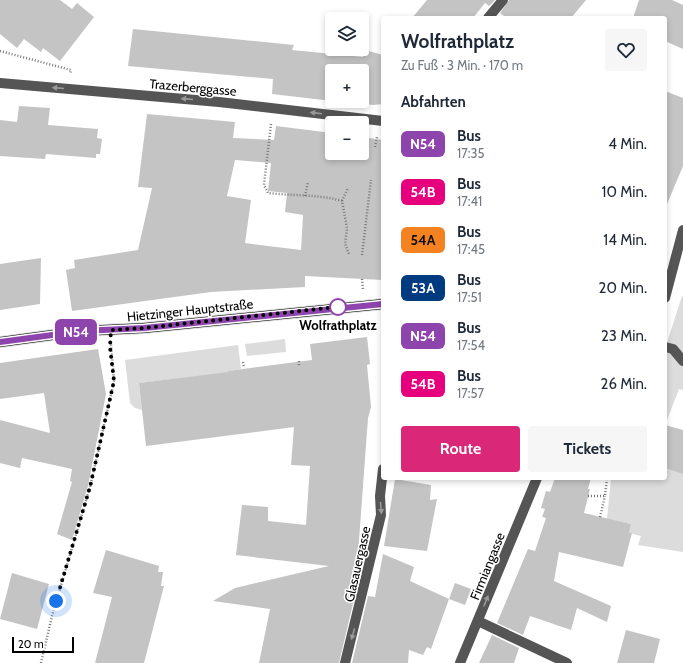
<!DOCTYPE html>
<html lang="de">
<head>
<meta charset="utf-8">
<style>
	:root { --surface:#fff; --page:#f6f6f7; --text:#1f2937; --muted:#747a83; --accent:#db2777 }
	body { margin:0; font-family:Cabin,sans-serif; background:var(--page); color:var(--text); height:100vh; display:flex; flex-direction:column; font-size:15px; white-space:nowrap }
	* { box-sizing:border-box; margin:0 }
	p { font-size:13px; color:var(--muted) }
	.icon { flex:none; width:22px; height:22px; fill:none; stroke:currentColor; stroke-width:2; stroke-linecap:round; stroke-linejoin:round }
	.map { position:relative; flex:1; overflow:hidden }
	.details { position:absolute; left:381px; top:16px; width:286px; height:464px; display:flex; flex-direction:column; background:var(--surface); border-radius:4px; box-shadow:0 2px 6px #0003 }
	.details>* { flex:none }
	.badge { padding:0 8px; border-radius:6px; font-size:14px; line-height:26px }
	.buttons { position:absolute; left:325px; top:12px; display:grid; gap:8px }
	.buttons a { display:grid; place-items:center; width:44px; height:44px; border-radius:4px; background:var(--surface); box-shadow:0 2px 6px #0003; font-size:20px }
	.scale { position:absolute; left:12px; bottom:10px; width:62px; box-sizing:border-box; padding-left:4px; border:2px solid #000; border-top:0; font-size:11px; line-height:14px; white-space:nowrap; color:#000; -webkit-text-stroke:3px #fff; paint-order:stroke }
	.you { position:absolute; width:20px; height:20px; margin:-10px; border:3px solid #fff; border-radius:50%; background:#1a73e8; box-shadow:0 0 0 6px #1a73e833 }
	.map>.badge { position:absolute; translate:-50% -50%; box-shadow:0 0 0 2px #fff }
	h2 { padding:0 20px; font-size:15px; line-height:36px }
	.round { display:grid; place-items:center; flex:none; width:42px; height:42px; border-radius:4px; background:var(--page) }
	.summary { display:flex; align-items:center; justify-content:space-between; height:68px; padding:0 20px }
	h1 { font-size:19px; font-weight:700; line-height:30px }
	.button { display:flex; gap:8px; margin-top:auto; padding:8px 20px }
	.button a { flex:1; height:46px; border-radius:4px; background:var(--accent); color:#fff; font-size:16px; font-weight:700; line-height:46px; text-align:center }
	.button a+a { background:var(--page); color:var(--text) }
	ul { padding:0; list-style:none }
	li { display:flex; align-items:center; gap:12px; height:48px; padding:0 20px }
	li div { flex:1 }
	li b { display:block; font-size:15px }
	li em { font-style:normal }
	li .badge { min-width:44px; font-weight:700; text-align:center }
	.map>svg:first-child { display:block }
</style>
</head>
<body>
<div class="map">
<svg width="683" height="663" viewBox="0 0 683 663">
	<rect width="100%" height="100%" fill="#fff"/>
	<g fill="#dcdcdc">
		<polygon points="682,296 683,297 683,390 679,389 665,425 665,349"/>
		<polygon points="285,339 286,352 247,356 245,344"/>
		<polygon points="238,345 241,369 229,371 229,376 200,376 139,383 142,410 135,408 130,403 125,360"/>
		<polygon points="665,468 681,473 683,469 683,552 638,545 641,536 629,533 631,524 607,519 611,478 665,478"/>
	</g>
	<g fill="#c4c4c4" fill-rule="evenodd">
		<polygon points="0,0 60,0 72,9 77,3 94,17 60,61 43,48 41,52 24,39 17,48 0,34"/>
		<polygon points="427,0 495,0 489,6 485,3 473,18 412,18"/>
		<polygon points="509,0 586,0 571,18 507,18 500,13"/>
		<polygon points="639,0 672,0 683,5 683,49 665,41 665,18 633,18"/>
		<polygon points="133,29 294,45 292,50 363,57 365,50 383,55 383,104 374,105 334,101 362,101 362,71 332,71 332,101 272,94 273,79 128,66"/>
		<polygon points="665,91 683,98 683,166 665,209"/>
		<polygon points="19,106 50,108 48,125 98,129 97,138 102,139 100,154 96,154 96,158 46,154 45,159 0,156 0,120 17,122"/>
		<path d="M147,114L235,122L233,138L274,140L276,126L332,133V153H362V137L383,140V280L305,276V287L211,292L72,311L66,270L75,268L74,260L138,250L152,188L138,187ZM235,160L271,163L268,191L287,193L285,212L303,215L301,250L245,243L251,200L227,196Z"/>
		<polygon points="41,258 40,304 0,310 0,264"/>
		<polygon points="367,337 370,364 367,365 371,407 368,418 355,595 339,663 259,663 270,609 213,601 235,588 329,566 236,555 242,505 268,507 268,521 306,525 310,466 291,465 294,427 146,446 139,383 229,372 228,371 312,360 310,344"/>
		<polygon points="98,349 106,394 88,486 72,540 57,534 72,482 70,481 72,469 22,458 20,468 0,463 0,420 50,433 44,393 0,399 0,363"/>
		<polygon points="665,425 683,430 683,474 665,468"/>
		<polygon points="555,478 591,478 588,489 590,489 584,513 631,524 629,533 632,533 623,567 559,552 554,581 611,606 607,622 577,608 571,630 530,616 523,635 497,623 528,549 535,551 546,518 542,517 545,509 541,508 546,491 550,492"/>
		<polygon points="395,479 431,485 430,500 437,499 427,551 384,546"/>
		<polygon points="106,550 159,566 158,572 163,572 161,586 164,586 144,663 95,663 112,597 93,593"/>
		<polygon points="383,554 414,567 410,581 449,599 431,649 427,647 423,655 409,650 408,663 352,663 368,596 375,597"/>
		<polygon points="12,573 49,584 37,629 0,619"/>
		<polygon points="455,583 471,589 465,605 449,599"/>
		<polygon points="626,630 660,639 654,663 617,663"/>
		<polygon points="492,635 519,648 514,663 479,663"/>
	</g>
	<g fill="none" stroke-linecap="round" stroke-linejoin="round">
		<g stroke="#dbdbdb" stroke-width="12">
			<polyline id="major" points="0,342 82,331 144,328 383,304"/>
		</g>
		<g stroke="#777" stroke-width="2.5" stroke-dasharray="1 2" stroke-linecap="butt">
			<polyline points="0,51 71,70 70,74"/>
			<path d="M271,124L264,185L268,193C293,196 318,194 342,201L347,228L345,244L349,254"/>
			<polyline points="375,147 377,137"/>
			<polyline points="305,196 308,182"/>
			<polyline points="342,201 348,188"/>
			<polyline points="362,255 371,180"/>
			<polyline points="362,279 363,290"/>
			<polyline points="299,361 299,367"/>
			<polyline points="243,362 244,368"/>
			<polyline points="588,496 605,496 607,478"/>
			<polyline points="600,517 605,496"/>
			<polyline points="41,663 52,616 90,487 114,381 111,344"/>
		</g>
		<g stroke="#555" stroke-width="10">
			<polyline points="488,18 503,0"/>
			<polyline points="0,83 219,102 383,121"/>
			<polyline points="665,298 683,230"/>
			<polyline points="665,347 673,349 683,361"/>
			<polyline points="478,621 567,663"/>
			<polyline points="345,663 381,515 380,496 383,469"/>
			<polyline points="460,663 537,478"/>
		</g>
		<use href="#major" stroke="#000" stroke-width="10"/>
	</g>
	<defs><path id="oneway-solid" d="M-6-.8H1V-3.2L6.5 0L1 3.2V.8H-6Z"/></defs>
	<g fill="#999">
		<use href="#oneway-solid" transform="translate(58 88) rotate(-175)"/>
		<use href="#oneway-solid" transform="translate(187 99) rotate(-175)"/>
		<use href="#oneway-solid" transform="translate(316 113) rotate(-173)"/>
		<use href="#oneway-solid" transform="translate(381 508) rotate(85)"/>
		<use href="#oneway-solid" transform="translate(486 601) rotate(-68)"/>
		<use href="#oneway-solid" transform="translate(353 634) rotate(105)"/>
	</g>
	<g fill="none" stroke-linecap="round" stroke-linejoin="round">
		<g stroke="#fff" stroke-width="9">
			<polyline id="line" points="0,342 82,331 144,328 383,304"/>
		</g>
		<use href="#line" stroke="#8e44ad" stroke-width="6"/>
		<polyline stroke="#000" stroke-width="4" stroke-dasharray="0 7.2" points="56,601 90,487 114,381 110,347 111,330 144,328 346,306 338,307"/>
	</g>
	<circle fill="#fff" stroke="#8e44ad" stroke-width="2" cx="338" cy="307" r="8"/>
	<g text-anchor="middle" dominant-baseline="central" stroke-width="3" stroke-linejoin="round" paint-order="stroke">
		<g font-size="13" fill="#000" stroke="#fff">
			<text transform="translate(193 87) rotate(5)">Trazerberggasse</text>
			<text transform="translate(190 310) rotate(-6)">Hietzinger Hauptstraße</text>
			<text transform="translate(357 564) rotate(-77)">Glasauergasse</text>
			<text transform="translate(487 566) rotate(-68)">Firmiangasse</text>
		</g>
		<g font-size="13" font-weight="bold" fill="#000" stroke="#fff">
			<text x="338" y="325">Wolfrathplatz</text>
		</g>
	</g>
</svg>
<div class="buttons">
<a><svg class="icon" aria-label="layers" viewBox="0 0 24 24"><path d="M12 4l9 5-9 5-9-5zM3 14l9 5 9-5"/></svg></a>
<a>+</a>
<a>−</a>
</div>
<div class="scale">20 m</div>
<div class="you" style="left:56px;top:601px"></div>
<b class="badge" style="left:76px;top:332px;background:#8e44ad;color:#fff">N54</b>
<section class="details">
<div class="summary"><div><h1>Wolfrathplatz</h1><p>Zu Fuß · 3 Min. · 170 m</p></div><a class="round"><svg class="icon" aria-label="heart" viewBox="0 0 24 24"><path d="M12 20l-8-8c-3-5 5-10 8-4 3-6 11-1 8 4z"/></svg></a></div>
<h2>Abfahrten</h2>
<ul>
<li><span class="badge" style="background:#8e44ad;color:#fff">N54</span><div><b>Bus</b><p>17:35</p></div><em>4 Min.</em></li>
<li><span class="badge" style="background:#e6007e;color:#fff">54B</span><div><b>Bus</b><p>17:41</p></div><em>10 Min.</em></li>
<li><span class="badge" style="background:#f58220;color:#111">54A</span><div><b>Bus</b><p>17:45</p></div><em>14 Min.</em></li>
<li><span class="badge" style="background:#003b80;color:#fff">53A</span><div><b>Bus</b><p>17:51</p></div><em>20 Min.</em></li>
<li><span class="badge" style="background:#8e44ad;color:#fff">N54</span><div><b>Bus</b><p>17:54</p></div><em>23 Min.</em></li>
<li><span class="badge" style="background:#e6007e;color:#fff">54B</span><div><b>Bus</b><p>17:57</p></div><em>26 Min.</em></li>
</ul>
<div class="button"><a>Route</a><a>Tickets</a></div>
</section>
</div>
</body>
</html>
